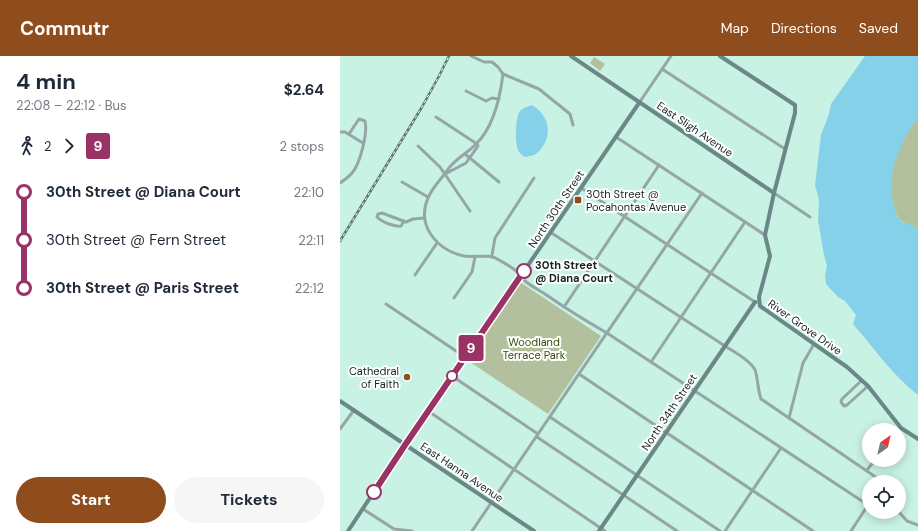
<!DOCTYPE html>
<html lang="en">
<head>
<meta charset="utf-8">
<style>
	:root { --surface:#fff; --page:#f6f6f7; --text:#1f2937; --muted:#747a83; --accent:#8f4c1d }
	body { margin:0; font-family:"DM Sans",sans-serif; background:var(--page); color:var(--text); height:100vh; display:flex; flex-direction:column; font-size:15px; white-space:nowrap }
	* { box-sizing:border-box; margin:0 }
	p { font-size:13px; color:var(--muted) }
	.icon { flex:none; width:22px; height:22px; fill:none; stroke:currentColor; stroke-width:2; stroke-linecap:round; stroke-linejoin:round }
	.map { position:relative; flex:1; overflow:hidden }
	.details { display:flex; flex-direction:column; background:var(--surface); width:340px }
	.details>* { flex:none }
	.badge { padding:0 8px; border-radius:3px; font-size:14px; line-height:26px }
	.needle { width:26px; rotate:34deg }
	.fabs { position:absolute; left:522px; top:367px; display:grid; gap:8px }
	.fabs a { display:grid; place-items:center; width:44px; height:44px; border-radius:50%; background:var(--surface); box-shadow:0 2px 10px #0003; font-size:20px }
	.map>.badge { position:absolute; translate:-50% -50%; box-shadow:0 0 0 2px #fff }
	.legs { display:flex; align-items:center; gap:6px; height:44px; padding:0 16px; font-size:13px }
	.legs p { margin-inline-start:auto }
	.overview { display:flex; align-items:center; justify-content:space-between; height:68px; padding:0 16px }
	h1 { font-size:22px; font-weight:700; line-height:30px }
	.cta { display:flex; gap:8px; margin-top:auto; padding:8px 16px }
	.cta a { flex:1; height:46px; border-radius:24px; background:var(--accent); color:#fff; font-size:16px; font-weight:700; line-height:46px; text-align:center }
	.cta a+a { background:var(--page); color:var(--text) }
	ul { padding:0 16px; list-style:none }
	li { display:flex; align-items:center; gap:14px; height:48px; font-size:15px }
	li i { display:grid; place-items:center; width:6px; height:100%; margin:0 5px; background:currentColor }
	li i::after { content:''; width:10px; height:10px; margin:-5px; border:3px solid; border-radius:50%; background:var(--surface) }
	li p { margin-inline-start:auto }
	li:first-child i { background:linear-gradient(#0000 50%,currentColor 0) }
	li:last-child i { background:linear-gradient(currentColor 50%,#0000 0) }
	header { display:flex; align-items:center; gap:24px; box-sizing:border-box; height:56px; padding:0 20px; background:var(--accent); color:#fff }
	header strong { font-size:19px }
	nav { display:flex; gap:22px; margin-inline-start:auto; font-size:14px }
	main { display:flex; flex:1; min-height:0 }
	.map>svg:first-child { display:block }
</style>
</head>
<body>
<header>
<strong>Commutr</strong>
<nav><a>Map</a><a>Directions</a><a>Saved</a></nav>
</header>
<main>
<section class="details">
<div class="overview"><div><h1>4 min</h1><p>22:08 – 22:12 · Bus</p></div><b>$2.64</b></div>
<div class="legs"><svg class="icon" aria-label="walk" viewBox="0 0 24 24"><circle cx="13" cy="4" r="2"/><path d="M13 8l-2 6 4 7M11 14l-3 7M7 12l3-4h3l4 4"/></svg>2<svg class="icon" aria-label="forward" viewBox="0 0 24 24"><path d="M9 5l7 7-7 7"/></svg><b class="badge" style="background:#936;color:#fff">9</b><p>2 stops</p></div>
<ul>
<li><i style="color:#936"></i><b>30th Street @ Diana Court</b><p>22:10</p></li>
<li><i style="color:#936"></i><span>30th Street @ Fern Street</span><p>22:11</p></li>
<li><i style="color:#936"></i><b>30th Street @ Paris Street</b><p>22:12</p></li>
</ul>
<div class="cta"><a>Start</a><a>Tickets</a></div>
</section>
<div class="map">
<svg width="578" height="475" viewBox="0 0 578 475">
	<rect width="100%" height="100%" fill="#c8f2e3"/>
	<g fill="#b3c09d">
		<polygon points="254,1 265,8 260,15 250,7"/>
		<path d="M578,61V173C572,169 564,168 559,163C555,158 553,149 552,142C552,137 550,132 551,127C552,104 564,79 578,61Z"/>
		<polygon points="180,226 261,280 208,358 127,304"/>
	</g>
	<g fill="#85d1e9">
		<path d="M525,0H578V61L565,81L554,108L551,128L553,148L557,161L562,166L572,169L578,173V339C553,320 534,292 513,268L516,259L505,245L498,241L486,228L485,219L487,210L484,199L478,164L479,144L475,129L481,79L489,58L491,48Z"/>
		<path d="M192,49C207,58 213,75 203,90C201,93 198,97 194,99C192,100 188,100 185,101C182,99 179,97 178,94C175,85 175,63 180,55C183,52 188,50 192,49Z"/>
	</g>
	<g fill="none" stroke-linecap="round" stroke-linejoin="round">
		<g stroke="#94a7a6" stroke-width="3">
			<polyline points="131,0 144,6 152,6 158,11 163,18"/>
			<polyline points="322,13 445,93"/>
			<path d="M163,18C160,42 154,71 136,88C128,97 113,104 107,115C101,123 92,132 88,142C76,170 97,194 124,200C136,202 149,197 159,204C164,207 170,210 175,214C179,217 181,221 185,225C191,230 199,234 205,238C225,252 246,265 267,277L528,449L511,475"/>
			<polyline points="163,18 199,33 230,58 233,69"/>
			<polyline points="126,35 146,45 152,42 159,43"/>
			<polyline points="299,47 331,0"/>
			<polyline points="96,61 137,88"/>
			<polyline points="0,76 5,76 23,87"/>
			<polyline points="276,81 425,179"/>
			<polyline points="78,90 100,111 130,155"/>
			<polyline points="125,98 159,126"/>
			<polyline points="105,118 126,107 138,90 137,88"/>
			<polyline points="62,126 88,141"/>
			<path d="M0,127C4,124 9,121 12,117C20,108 28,77 25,65L19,63L9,78"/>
			<polyline points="241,132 415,246 417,246"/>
			<polyline points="434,137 470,161"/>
			<path d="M64,165L61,170C54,171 42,166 37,161L38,158L42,157L66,166L73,163L84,162"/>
			<path d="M210,176L385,290C394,296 415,307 416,317C418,326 418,334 421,343L543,426"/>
			<polyline points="152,199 155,182 194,122"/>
			<polyline points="75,219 97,187"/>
			<polyline points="114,242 132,216 135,201"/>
			<polyline points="46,248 125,301"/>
			<polyline points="224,251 319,109"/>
			<polyline points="311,306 405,166"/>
			<polyline points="239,318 473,475"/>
			<polyline points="112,320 198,378"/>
			<polyline points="521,325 502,343 501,346 504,350 507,349 528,330"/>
			<polyline points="88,355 265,475"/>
			<polyline points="210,361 380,475"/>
			<polyline points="449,362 463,307 474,288"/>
			<polyline points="0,373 14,354"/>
			<polyline points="197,381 337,475"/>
			<polyline points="527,414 535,404"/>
			<polyline points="23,453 54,473 72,475"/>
			<polyline points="559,456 567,465 578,469"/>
			<polyline points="132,475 362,137"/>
			<polyline points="385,475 441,392"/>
		</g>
		<g stroke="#6b8787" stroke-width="4">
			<polyline points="231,0 434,137"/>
			<polyline points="380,0 455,49 455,57 434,137 425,179 430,200 419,241 420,250 507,311 528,330 561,372 578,383"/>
			<polyline points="0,345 194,475"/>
			<polyline points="8,475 65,389 299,47"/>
			<polyline points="259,475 415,246"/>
		</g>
		<g stroke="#5c776e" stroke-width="2.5">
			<polyline id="rail" points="0,185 82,51 99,20 109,0"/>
		</g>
		<use href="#rail" stroke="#fff" stroke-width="1" stroke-dasharray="3" stroke-linecap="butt"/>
	</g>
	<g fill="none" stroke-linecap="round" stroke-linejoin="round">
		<g stroke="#fff" stroke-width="9">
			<polyline id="line-1" points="34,436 65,389 184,215"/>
		</g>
		<use href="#line-1" stroke="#936" stroke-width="6"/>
	</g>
	<g fill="#8f4c1d" stroke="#fff" stroke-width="1.5">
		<rect x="234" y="140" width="8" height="8" rx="2"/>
		<circle cx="67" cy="321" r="4"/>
	</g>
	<g fill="#fff" stroke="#936" stroke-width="2">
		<circle cx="184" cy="215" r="7"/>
		<circle cx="112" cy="320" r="5"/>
		<circle cx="34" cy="436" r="7"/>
	</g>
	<g text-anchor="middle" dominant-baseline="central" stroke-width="4" stroke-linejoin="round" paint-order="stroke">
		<g font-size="11" fill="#13231e" stroke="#fff">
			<text transform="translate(355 73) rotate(34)">East Sligh Avenue</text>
			<text transform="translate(216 153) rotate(-56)">North 30th Street</text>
			<text transform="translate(465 271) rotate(35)">River Grove Drive</text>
			<text transform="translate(329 356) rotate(-56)">North 34th Street</text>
			<text transform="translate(122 416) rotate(34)">East Hanna Avenue</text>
		</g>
		<g font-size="11" fill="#13231e" stroke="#fff" text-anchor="start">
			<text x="246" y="138">30th Street @<tspan x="246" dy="13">Pocahontas Avenue</tspan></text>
			<text x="59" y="315" text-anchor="end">Cathedral<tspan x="59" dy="13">of Faith</tspan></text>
		</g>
		<g font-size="11" font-weight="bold" fill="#13231e" stroke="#fff" text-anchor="start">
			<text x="195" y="209">30th Street<tspan x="195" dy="13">@ Diana Court</tspan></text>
		</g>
		<g font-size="11" fill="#394b08" stroke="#fff">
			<text x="194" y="286">Woodland<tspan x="194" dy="13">Terrace Park</tspan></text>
		</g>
	</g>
</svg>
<div class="fabs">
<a><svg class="needle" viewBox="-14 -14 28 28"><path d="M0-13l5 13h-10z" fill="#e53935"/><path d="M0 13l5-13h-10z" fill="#747a83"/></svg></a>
<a><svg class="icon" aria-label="locate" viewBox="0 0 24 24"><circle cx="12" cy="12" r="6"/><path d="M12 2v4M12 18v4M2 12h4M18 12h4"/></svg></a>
</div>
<b class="badge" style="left:131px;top:292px;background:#936;color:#fff">9</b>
</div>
</main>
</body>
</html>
